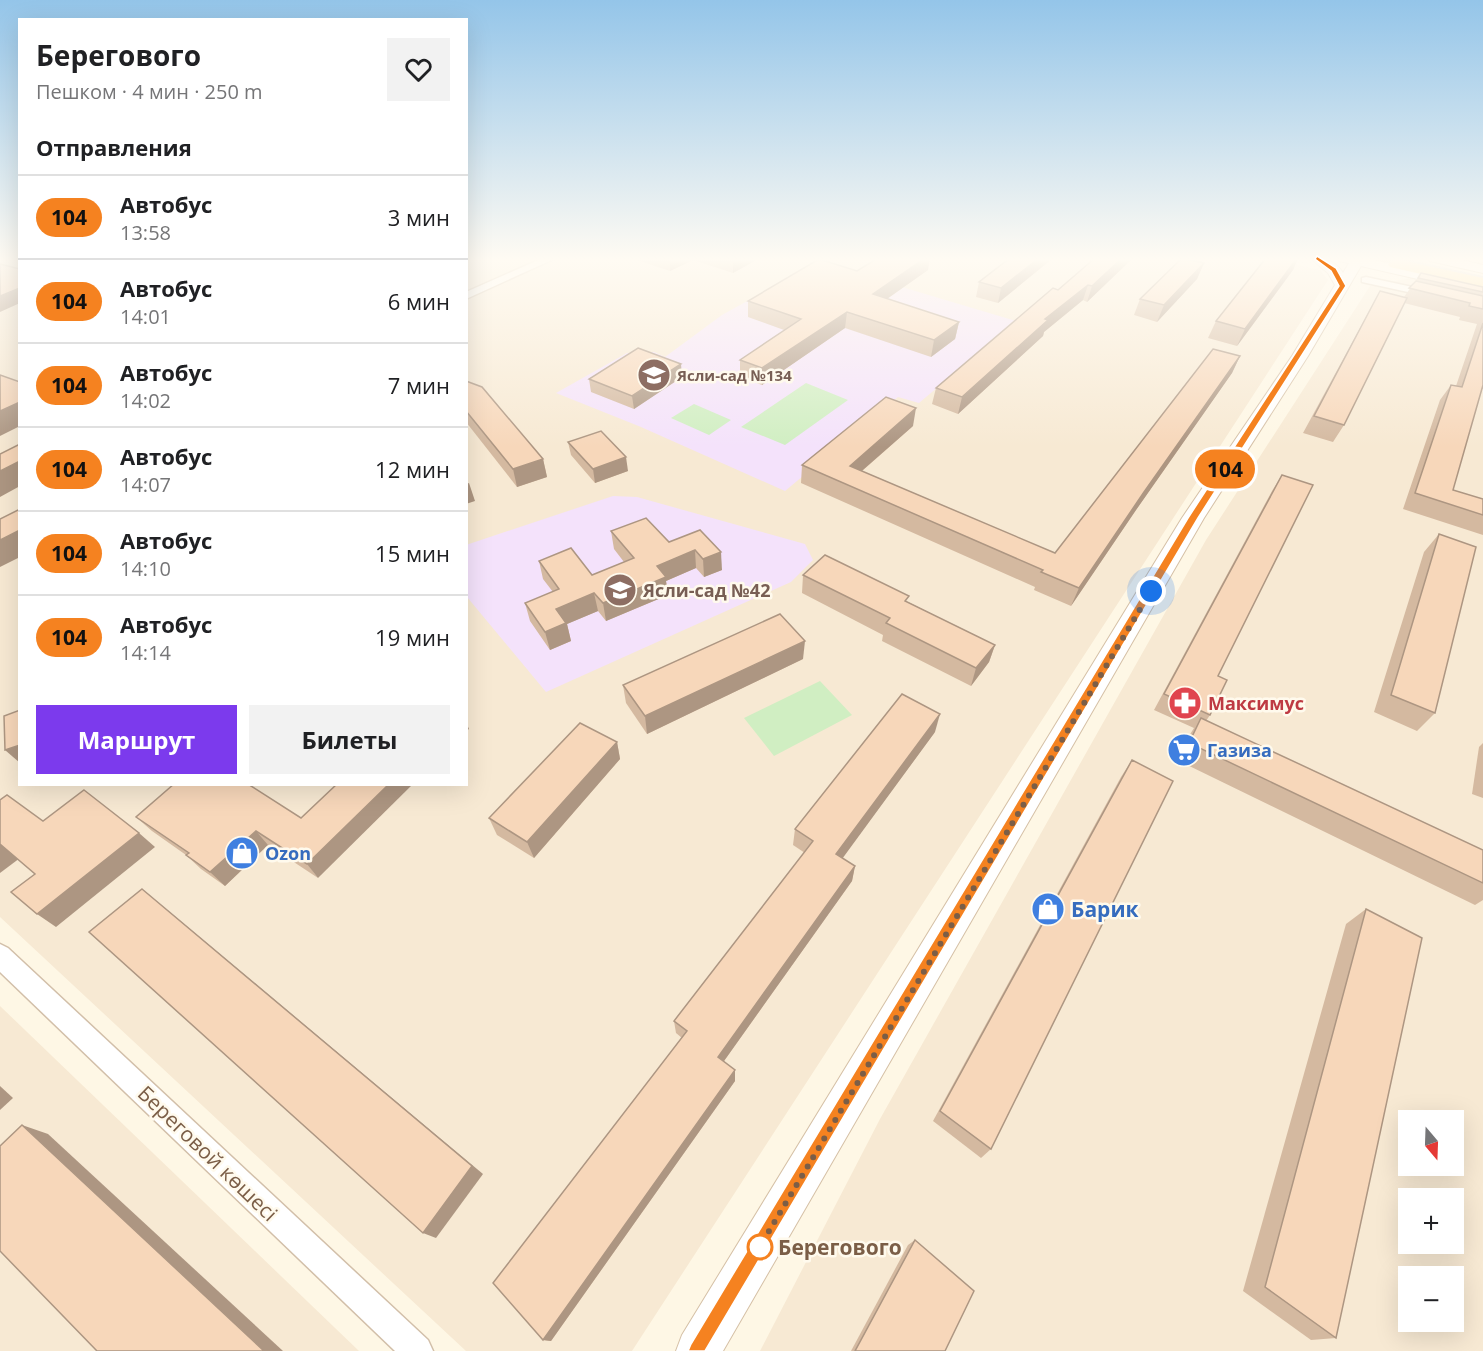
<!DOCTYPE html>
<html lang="ru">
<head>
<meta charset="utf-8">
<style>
	:root { --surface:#fff; --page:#f2f2f2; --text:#202124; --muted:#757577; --line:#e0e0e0; --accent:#7c3aed }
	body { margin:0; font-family:"Open Sans",sans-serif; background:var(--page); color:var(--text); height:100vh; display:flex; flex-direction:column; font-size:22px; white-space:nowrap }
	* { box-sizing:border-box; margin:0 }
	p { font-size:20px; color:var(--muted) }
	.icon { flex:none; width:33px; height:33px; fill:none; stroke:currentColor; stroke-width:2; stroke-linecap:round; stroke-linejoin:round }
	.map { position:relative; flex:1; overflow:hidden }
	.sheet { position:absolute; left:18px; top:18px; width:450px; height:768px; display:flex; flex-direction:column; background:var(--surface); border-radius:0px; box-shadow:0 6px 24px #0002 }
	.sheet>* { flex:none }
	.badge { padding:0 12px; border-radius:20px; font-size:21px; line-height:39px }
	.needle { width:39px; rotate:161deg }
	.controls { position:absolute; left:1398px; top:1110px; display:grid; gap:12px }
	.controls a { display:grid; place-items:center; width:66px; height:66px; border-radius:0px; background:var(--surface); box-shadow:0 6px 24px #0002; font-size:30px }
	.you { position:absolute; width:30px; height:30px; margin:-15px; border:4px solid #fff; border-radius:50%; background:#1a73e8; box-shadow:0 0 0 9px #1a73e833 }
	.map>.badge { position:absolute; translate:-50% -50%; box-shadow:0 0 0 3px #fff }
	h2 { padding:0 18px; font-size:22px; line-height:54px }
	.round { display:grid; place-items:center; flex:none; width:63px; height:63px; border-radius:0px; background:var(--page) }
	.head { display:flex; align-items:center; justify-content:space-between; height:102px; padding:0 18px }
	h1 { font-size:28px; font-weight:700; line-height:45px }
	.action { display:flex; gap:12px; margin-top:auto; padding:12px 18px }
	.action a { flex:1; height:69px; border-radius:0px; background:var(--accent); color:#fff; font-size:24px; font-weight:700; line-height:69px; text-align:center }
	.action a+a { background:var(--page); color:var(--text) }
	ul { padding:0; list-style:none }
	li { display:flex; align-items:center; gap:18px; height:84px; padding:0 18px; border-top:2px solid var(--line) }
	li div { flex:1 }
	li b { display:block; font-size:22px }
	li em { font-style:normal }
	li .badge { min-width:66px; font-weight:700; text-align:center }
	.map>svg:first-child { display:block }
</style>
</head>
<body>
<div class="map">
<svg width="1483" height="1351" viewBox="0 0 1483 1351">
	<rect width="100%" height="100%" fill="#fef7e5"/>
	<g fill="#f7e9d3" fill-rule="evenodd">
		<polygon points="0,258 20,261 20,784 466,784 467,258 1269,258 1320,270 1328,280 632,1351 466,1351 0,917"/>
		<path d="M1416,277L1483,293V1351H760L880,1119L1206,540L1370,286ZM1408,1120H1454V1166H1408ZM1408,1198H1454V1244H1408ZM1408,1276H1454V1322H1408Z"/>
		<polygon points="0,1006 359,1351 0,1351"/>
	</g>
	<g fill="#f4e2fb">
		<polygon points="818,262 1016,321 919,403 898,397 785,491 641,427 556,393 627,353 654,352 665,357 722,315"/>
		<polygon points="613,496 637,497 805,544 813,560 791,582 546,692 467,597 466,545"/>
	</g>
	<g fill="#d0eec2">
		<polygon points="806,383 848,400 785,445 741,427"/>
		<polygon points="694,404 731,420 709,435 671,418"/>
		<polygon points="820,681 852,715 774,756 744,718"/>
	</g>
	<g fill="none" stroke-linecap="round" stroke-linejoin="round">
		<polyline stroke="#ddd1be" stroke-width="17" stroke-dasharray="17 9" stroke-linecap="butt" points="1372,258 1396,264"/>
		<g stroke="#d2bfa9" stroke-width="3">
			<g id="street">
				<polygon points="543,258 556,258 466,299 466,292"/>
				<polygon points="1366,277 1431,291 1436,294 1431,297 1362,282 1362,278"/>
				<polygon points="0,944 8,948 428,1340 433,1351 395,1351 0,972"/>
			</g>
		</g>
		<g stroke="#d5c0a6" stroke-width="2">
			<g id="secondary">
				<path d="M1310,258C1324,258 1335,260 1343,273L1349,263L1339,261L1337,258H1366L1483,286V294L1361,266L1308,356L1204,518L723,1351H676L682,1335L1182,518L1292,356L1335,285L1328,273Z"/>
				<polygon points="1428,258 1454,258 1483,265 1483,273 1430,261"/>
			</g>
		</g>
		<g stroke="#dfd8d3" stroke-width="4">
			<polygon id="primary" points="1396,259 1483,278 1483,288 1390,267 1388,264"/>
		</g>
		<use href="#street" fill="#fff" fill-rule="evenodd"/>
		<use href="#secondary" fill="#fff" fill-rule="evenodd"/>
		<use href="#primary" fill="#ffe29b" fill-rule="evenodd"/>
	</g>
	<g fill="#d4b9a0">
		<polygon points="631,258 760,258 733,273 693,260 670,271"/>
		<polygon points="1010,258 1053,258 998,303 976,297 979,282"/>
		<polygon points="1095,258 1133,258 1087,302 1083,300 1044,332 1043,336 958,414 932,404 936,388 1058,290"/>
		<polygon points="1266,258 1298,258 1293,270 1237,346 1208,338 1216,321"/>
		<polygon points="1204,263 1197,279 1157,322 1134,315 1140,299"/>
		<polygon points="928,270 887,299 959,322 955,339 931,357 845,328 762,385 740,377 740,360 784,330 748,317 748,301 857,271"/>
		<polygon points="1421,273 1483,287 1483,389 1482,389 1453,490 1483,499 1483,535 1403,509 1440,400 1451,385 1456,386 1477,324 1459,320 1460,317 1404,303 1344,425 1333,442 1303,433 1380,291 1404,297"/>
		<polygon points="1240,356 1232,373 1136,510 1071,606 1034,590 1035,587 801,483 802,465 913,426 862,471 1055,553"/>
		<polygon points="682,377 634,409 591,392 589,379"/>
		<polygon points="466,381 543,459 547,477 517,487 466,422"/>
		<polygon points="568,442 628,471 595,483 571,455"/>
		<polygon points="1282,475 1218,676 1210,715 1206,721 1483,883 1483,900 1475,905 1177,760 1189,736 1194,728 1154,710 1272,491"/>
		<polygon points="700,530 722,570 704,577 696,568 666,581 668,595 606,621 598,611 567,624 571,641 550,650 530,621 525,603 553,592 543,579 539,561 592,575 624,562 614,549 611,531 669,542"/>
		<polygon points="1439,534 1435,713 1417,731 1374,712 1424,552"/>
		<polygon points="803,575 908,602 995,645 989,662 971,686 882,641 883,635 802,593"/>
		<polygon points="803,659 647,734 626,703 623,685"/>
		<polygon points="935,732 842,858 855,866 852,881 724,1061 735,1081 551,1341 543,1340 682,1038 676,1033 674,1021 805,853 793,845 795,829"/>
		<polygon points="617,742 620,759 534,858 497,835 489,818"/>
		<polygon points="1483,743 1483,798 1472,794 1479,747"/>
		<polygon points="1132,760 991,1149 981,1158 933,1121 1121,777"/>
		<polygon points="248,784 318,878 268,845 225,886 201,869 186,855 152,831 136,817"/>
		<polygon points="1366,909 1336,1338 1311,1340 1243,1291 1346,924"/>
		<polygon points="915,1240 945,1351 851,1351 908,1245"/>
	</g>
	<g fill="#ad9682">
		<polygon points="670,258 693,258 693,260 670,271"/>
		<polygon points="736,258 760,258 733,273 733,259"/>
		<polygon points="925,258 930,258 928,270 871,310 873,294"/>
		<polygon points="1039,258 1053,258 998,303 1001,288"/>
		<polygon points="1122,258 1133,258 1087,302 1092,286"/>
		<polygon points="1297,258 1298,258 1293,270 1237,346 1245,329"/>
		<polygon points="1204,263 1197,279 1157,322 1164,305"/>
		<polygon points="1088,285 1083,300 1044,332 1043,336 958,414 962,397 1045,319"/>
		<polygon points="20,288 20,303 0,312 0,296"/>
		<polygon points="847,312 845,328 762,385 762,368"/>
		<polygon points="959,322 955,339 931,357 934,340"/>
		<polygon points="1240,356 1232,373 1136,510 1071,606 1079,588 1144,492"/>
		<polygon points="681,364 682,377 634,409 632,396"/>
		<polygon points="20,402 20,426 0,436 0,411"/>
		<polygon points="916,408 913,426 848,483 850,466"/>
		<polygon points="626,457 628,471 595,483 593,469"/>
		<polygon points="543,459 547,477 517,487 513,469"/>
		<polygon points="20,461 20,486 0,497 0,471"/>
		<polygon points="469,483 475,501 466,504 466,484"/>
		<polygon points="20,530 20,557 0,567 0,540"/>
		<polygon points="695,550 696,568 666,581 668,595 606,621 603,603 657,566"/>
		<polygon points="721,552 722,570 704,577 703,559"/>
		<polygon points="594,593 598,611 567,624 571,641 550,650 545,632 556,609"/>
		<polygon points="805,641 803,659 647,734 645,716"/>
		<polygon points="995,645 989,662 971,686 976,668"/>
		<polygon points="940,714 935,732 834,870 836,854"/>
		<polygon points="466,722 469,729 466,731"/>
		<polygon points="617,742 620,759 534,858 527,842"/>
		<polygon points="20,745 20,763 5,750"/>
		<polygon points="389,784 413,784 318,878 307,864"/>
		<polygon points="256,831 268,845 225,886 210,872"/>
		<polygon points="139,833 155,847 56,927 37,914"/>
		<polygon points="0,844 20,858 0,873"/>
		<polygon points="855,866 852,881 719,1068 718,1057"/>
		<polygon points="160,904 483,1174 436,1238 423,1233"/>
		<polygon points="735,1070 735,1081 551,1341 543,1340"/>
		<polygon points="0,1086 13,1098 0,1110"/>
		<polygon points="22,1125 48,1134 283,1351 264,1351"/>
	</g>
	<g fill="#f7d7ba" stroke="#ad9682" stroke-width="1.5">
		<polygon points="878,258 925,258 873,294 959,322 934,340 847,312 762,368 740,360 801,319 748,301 819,259 857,271"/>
		<polygon points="1010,258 1039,258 1001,288 979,282"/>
		<polygon points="1095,258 1122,258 1092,286 1088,285 1045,319 1048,320 962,397 936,388 1053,288 1058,290"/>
		<polygon points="1182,258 1204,263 1164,305 1140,299"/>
		<polygon points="1266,258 1297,258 1245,329 1216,321"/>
		<polygon points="0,264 20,269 20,288 0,296"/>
		<polygon points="1421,273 1483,287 1483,292 1418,278"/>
		<polygon points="1416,281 1483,296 1483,309 1469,306 1470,303 1409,288"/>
		<polygon points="1380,291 1407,298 1344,425 1314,416"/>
		<polygon points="1483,323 1483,385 1453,490 1483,499 1483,515 1415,493 1451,385 1462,387"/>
		<polygon points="638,348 681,364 632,396 589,379"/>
		<polygon points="1213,349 1240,356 1144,492 1079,588 1041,572 1043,570 802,465 886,397 916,408 850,466 1055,553"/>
		<polygon points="0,375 20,382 20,402 0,411"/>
		<polygon points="466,381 482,387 543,459 513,469 466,411"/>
		<polygon points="601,431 626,457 593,469 568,442"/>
		<polygon points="20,444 20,461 0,471 0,454"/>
		<polygon points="1282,475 1313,485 1218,676 1227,680 1210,715 1164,694"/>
		<polygon points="20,509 20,530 0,540 0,519"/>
		<polygon points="646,518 669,542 700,530 721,552 703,559 695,550 657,566 666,577 603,603 594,593 556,609 566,623 545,632 525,603 559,589 539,561 571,548 592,575 634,558 611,531"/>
		<polygon points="1439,534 1476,547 1435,713 1391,695"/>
		<polygon points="825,555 909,596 905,601 995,645 976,668 886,623 890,618 803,575"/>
		<polygon points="780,614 805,641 645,716 623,685"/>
		<polygon points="902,694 940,714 836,854 855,866 718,1057 735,1070 543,1340 493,1283 687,1031 674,1021 813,841 795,829"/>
		<polygon points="20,710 20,745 5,750 4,716"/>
		<polygon points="1201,718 1483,850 1483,883 1189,743"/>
		<polygon points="580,723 617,742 527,842 489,818"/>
		<polygon points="1132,760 1173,781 991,1149 940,1111"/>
		<polygon points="174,784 248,784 301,818 337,784 389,784 307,864 256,831 210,872 186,855 189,853 136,817"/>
		<polygon points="84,790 139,833 37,914 11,892 35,874 0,844 0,800 7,795 43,821"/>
		<polygon points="142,889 472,1166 423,1233 89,932"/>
		<polygon points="1366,909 1422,938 1336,1338 1265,1287"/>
		<polygon points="22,1125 264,1351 97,1351 0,1251 0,1146"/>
		<polygon points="915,1240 974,1291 945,1351 855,1351"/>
	</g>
	<linearGradient id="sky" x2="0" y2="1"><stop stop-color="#94c5e9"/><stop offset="0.58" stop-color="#fffbf3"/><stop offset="1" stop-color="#fffbf3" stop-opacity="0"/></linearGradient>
	<rect width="1483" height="447" fill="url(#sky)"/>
	<polygon fill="#f58220" stroke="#fff" stroke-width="1.5" points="1317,256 1336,268 1346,286 1198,518 705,1351 688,1351 691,1344 1188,518 1339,286 1331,271 1315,259"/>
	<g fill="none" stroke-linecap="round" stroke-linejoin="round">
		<polyline stroke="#7b5e47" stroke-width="6" stroke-dasharray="0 10.8" points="760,1247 756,1253 1151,591"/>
	</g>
	<defs>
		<g id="school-disc" transform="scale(1.725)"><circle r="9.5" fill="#8d6e63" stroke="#fffaed"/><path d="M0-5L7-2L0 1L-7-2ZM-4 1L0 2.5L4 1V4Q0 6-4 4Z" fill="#fff"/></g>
		<g id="pharmacy-disc" transform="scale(1.725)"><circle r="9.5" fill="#e0444e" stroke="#fffaed"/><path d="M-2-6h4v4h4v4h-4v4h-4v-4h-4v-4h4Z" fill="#fff"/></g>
		<g id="supermarket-disc" transform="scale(1.725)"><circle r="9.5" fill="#3f7fe0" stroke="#fffaed"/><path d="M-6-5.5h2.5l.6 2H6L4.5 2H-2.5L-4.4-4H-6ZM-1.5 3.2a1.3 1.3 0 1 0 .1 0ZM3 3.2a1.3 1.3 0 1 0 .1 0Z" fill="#fff"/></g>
		<g id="shop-disc" transform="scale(1.725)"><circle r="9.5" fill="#3f7fe0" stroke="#fffaed"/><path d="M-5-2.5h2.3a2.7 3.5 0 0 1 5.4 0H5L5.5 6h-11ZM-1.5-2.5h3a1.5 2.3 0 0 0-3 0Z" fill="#fff"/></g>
	</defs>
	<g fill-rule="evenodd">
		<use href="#school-disc" x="654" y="375"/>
		<use href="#school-disc" x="620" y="590"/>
		<use href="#pharmacy-disc" x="1185" y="703"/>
		<use href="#supermarket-disc" x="1184" y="750"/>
		<use href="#shop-disc" x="242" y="853"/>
		<use href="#shop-disc" x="1048" y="909"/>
	</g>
	<circle fill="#fff" stroke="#f58220" stroke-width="3" cx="760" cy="1247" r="12"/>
	<g text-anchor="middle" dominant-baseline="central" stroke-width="5" stroke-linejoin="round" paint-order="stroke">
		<g font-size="15" font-weight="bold" fill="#785e54" stroke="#fffaed" text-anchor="start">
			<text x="677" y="375">Ясли-сад №134</text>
		</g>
		<g font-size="18" font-weight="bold" fill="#785e54" stroke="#fffaed" text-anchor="start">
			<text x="643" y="590">Ясли-сад №42</text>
		</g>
		<g font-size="18" font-weight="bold" fill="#be3a42" stroke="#fffaed" text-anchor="start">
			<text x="1208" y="703">Максимус</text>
		</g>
		<g font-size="18" font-weight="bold" fill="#366cbe" stroke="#fffaed" text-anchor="start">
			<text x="1207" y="750">Газиза</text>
			<text x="265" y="853">Ozon</text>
		</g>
		<g font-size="21" font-weight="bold" fill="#366cbe" stroke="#fffaed" text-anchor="start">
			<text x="1071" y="909">Барик</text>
		</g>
		<g font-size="21" fill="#7b5e47" stroke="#fffaed">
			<text transform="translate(208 1153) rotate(44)">Береговой көшесі</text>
		</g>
		<g font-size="21" font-weight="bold" fill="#7b5e47" stroke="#fffaed" text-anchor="start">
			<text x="778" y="1247">Берегового</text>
		</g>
	</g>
</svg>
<div class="controls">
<a><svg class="needle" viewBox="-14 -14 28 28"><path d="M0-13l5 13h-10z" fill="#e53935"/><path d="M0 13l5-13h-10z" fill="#757577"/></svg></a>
<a>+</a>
<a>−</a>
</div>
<div class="you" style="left:1151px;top:591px"></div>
<b class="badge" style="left:1225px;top:469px;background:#f58220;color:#111">104</b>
<section class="sheet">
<div class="head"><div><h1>Берегового</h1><p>Пешком · 4 мин · 250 m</p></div><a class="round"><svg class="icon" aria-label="heart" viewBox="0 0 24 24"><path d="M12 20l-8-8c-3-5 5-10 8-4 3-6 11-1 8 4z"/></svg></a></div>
<h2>Отправления</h2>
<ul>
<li><span class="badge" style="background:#f58220;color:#111">104</span><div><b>Автобус</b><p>13:58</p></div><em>3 мин</em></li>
<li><span class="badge" style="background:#f58220;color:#111">104</span><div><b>Автобус</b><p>14:01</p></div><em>6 мин</em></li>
<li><span class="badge" style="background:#f58220;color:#111">104</span><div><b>Автобус</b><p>14:02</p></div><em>7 мин</em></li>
<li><span class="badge" style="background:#f58220;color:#111">104</span><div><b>Автобус</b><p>14:07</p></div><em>12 мин</em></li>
<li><span class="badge" style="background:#f58220;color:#111">104</span><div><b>Автобус</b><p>14:10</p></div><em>15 мин</em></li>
<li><span class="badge" style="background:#f58220;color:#111">104</span><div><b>Автобус</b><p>14:14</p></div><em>19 мин</em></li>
</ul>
<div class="action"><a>Маршрут</a><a>Билеты</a></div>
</section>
</div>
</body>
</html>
